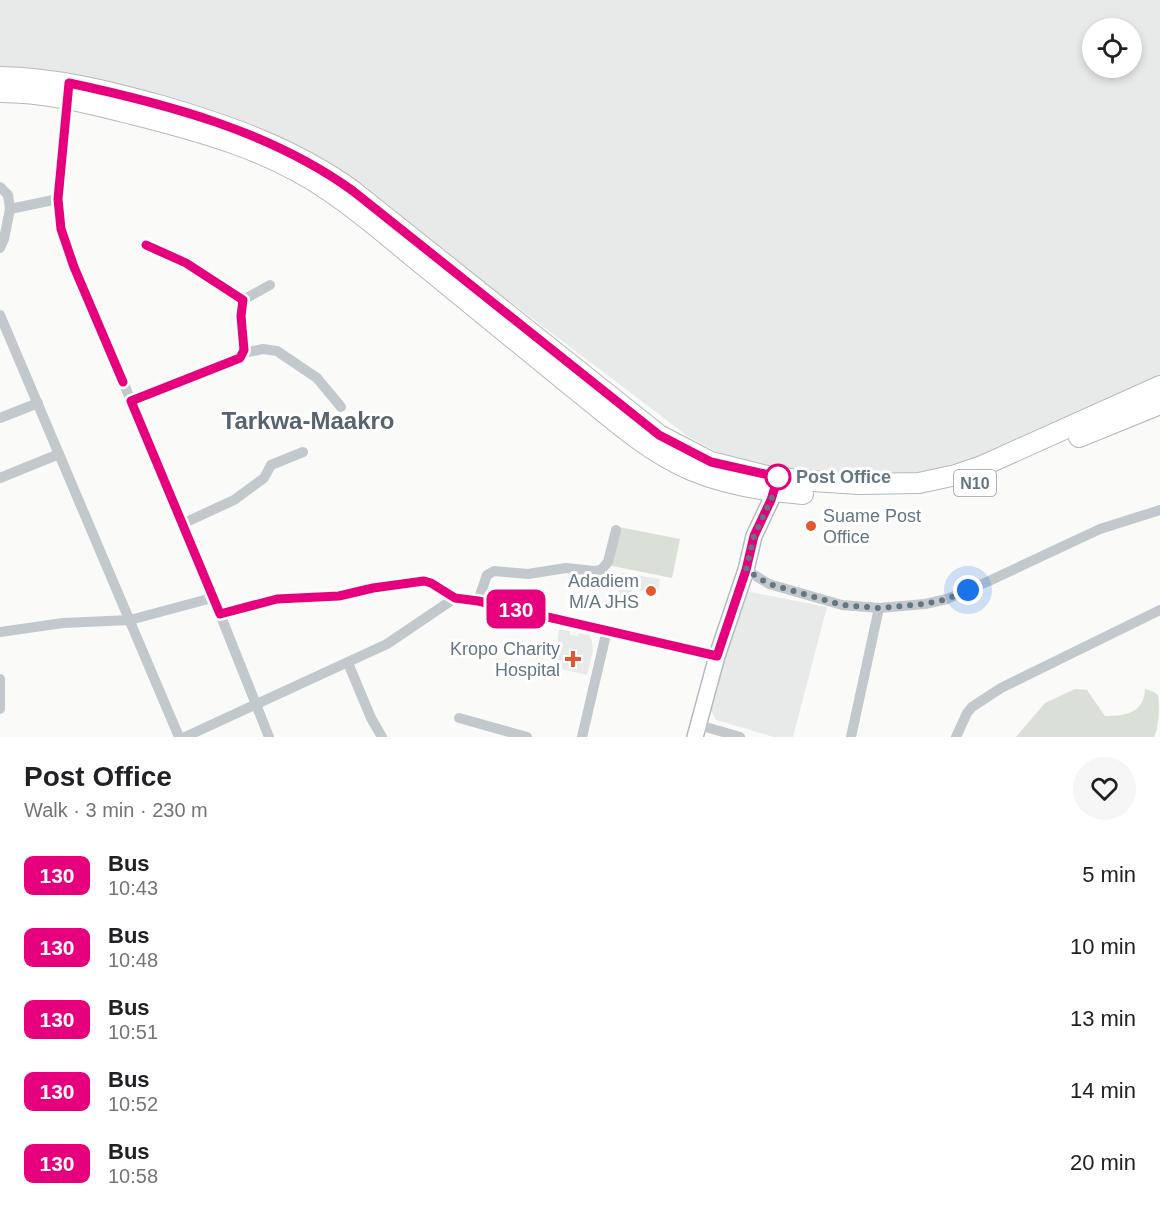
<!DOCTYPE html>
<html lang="en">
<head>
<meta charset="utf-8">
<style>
	:root { --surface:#fff; --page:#f6f6f6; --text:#202124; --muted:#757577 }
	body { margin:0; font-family:Helvetica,sans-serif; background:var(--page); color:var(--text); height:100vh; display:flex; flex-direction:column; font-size:22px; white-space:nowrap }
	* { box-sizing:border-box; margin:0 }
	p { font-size:20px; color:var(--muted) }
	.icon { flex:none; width:33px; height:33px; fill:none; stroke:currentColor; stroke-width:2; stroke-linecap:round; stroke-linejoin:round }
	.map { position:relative; height:737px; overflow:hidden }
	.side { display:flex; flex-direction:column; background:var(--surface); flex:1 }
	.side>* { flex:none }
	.badge { padding:0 12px; border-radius:9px; font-size:21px; line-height:39px }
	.controls { position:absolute; left:1082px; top:18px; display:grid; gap:12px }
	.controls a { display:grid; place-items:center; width:60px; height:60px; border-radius:50%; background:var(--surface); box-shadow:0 3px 9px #0003; font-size:30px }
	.you { position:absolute; width:30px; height:30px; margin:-15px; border:4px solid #fff; border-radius:50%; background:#1a73e8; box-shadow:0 0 0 9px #1a73e833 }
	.map>.badge { position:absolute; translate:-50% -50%; box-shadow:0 0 0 3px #fff }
	.round { display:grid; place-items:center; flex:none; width:63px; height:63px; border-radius:32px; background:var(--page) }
	.headline { display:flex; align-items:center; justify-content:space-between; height:102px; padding:0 24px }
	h1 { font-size:28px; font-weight:700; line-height:45px }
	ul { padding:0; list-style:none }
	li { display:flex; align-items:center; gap:18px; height:72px; padding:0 24px }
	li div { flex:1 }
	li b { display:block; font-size:22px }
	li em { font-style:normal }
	li .badge { min-width:66px; font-weight:700; text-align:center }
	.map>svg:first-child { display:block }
</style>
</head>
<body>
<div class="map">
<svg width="1160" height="737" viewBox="0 0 1160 737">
	<rect width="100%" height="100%" fill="#fafaf8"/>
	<g fill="#e8e9e9" fill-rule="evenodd">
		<path d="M0,0H1160V379L986,457L935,470L887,476L803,471L736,462L689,437L475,275L363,186L293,143L171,100L0,69ZM1092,28H1131V68H1092Z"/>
		<polygon points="622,573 660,579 658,593 632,589 628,607 616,605"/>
		<polygon points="745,591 827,607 793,737 774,737 716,720 710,709"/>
		<polygon points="559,629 570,631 570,635 578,636 579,633 589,635 592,641 593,650 587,675 554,667 558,646 557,645"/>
	</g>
	<g fill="#dadfd7">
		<polygon points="619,527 680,539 672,578 612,566"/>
		<path d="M1075,689L1087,690L1105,716C1126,716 1144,713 1145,689C1149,690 1155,692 1158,695C1160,703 1159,729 1154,737H1016L1045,703Z"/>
	</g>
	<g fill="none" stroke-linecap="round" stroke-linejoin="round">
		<g stroke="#b3babf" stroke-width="18">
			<polyline id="secondary" points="695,737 717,656 746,570 754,536 771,500 777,480"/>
		</g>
		<g stroke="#b4b9bd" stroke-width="22">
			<g id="highway">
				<path d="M0,77C56,78 108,91 162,106C230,126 295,149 353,191L659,435L711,462L767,476L797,480L859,484L919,483L956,475L982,466L1160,386"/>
				<path d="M0,92C46,92 88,103 132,114C200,131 270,150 329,191C362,213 392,240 423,265C472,305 521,345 570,385C608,415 646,451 691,470C727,485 764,491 803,494"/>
				<polyline points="1079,437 1160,404"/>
			</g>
		</g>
		<g stroke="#c3c8cc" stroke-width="10">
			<polyline points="67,95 58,199 63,238 220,614 269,737"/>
			<polyline points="0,187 8,195 10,209"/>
			<polyline points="146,245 186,263 243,300 270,285"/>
			<polyline points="0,248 4,239 10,209 58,199"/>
			<polyline points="0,315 179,737"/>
			<polyline points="243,353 263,349 277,351 317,378 341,407"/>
			<polyline points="131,401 240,358 244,350 241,316 243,300"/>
			<polyline points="0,418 38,403"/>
			<polyline points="0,478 59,454"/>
			<polyline points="182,524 234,500 264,478 271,465 303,452"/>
			<polyline points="746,570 769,584 842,605 879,608 925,604 947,599 989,581 1100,529 1160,510"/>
			<polyline points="478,601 487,575 494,571 528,574 566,568 594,571 601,570 608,562 616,530"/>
			<polyline points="220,614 277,599 339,596 373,588 424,581 431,583 455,598"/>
			<polyline points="0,632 63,623 130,620 212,598"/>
			<polyline points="348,663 371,718 382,737"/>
			<polyline points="0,679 0,709"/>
			<polyline points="459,718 527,737"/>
			<polyline points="699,725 740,737"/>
			<polyline points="185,737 387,644 455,598 478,601 717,656"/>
			<polyline points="582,737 607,630"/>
			<polyline points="851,737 879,608"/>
			<polyline points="956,737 967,713 972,707 1001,688 1160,610"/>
		</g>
		<use href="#secondary" stroke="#fff" stroke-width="15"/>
		<use href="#highway" stroke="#fff" stroke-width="20"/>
	</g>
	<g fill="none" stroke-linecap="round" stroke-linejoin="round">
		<g stroke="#fff" stroke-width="14">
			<path id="line" d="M123,382L74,267L61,229L58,199L69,83C167,104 270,131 353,191L659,435L711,462L778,477L771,500L754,536L746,570L717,656L478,601L455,598L431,583L424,581L373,588L339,596L277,599L220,614L131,401L240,358L244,350L241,316L243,300L186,263L146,245"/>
		</g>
		<use href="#line" stroke="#e6007e" stroke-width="9"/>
		<polyline stroke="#657683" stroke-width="6" stroke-dasharray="0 10.8" points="778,477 771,500 754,536 746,570 769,584 842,605 879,608 925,604 947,599 968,590"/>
	</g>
	<circle fill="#fff" stroke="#e6007e" stroke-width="3" cx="778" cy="477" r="12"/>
	<g fill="#e4572e" stroke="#fff" stroke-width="2">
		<circle cx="811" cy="526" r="6"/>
		<circle cx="651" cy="591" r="6"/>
		<path d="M570 650h6v6h6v6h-6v6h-6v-6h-6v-6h6z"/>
	</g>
	<g text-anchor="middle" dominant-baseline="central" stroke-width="6" stroke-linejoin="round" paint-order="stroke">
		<rect fill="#fff" stroke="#939fa8" stroke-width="1.5" x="954" y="470" width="42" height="26" rx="4.5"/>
		<g font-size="16" font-weight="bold" fill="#657683">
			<text x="975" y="483">N10</text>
		</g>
		<g font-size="18" font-weight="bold" fill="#657683" stroke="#fff" text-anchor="start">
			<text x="796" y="477">Post Office</text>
		</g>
		<g font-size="18" fill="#657683" stroke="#fff" text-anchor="end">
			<text x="823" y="516" text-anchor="start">Suame Post<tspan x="823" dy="21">Office</tspan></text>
			<text x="639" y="581">Adadiem<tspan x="639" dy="21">M/A JHS</tspan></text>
			<text x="560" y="649">Kropo Charity<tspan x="560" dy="21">Hospital</tspan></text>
		</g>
		<g font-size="24" font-weight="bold" fill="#57646e" stroke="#fff">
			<text x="308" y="420">Tarkwa-Maakro</text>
		</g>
	</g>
</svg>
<div class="controls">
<a><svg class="icon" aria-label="locate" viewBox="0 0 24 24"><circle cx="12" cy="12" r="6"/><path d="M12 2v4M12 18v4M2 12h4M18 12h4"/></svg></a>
</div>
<div class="you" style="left:968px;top:590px"></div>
<b class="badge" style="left:516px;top:609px;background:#e6007e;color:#fff">130</b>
</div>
<section class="side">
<div class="headline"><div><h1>Post Office</h1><p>Walk · 3 min · 230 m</p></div><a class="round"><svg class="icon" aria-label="heart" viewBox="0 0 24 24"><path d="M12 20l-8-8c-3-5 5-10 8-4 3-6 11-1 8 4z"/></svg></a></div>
<ul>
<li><span class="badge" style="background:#e6007e;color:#fff">130</span><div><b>Bus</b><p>10:43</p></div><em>5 min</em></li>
<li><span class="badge" style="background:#e6007e;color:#fff">130</span><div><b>Bus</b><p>10:48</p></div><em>10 min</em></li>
<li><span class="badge" style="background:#e6007e;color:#fff">130</span><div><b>Bus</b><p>10:51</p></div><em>13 min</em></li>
<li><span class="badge" style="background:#e6007e;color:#fff">130</span><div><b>Bus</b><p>10:52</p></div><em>14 min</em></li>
<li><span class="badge" style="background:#e6007e;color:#fff">130</span><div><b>Bus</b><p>10:58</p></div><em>20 min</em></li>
</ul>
</section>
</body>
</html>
